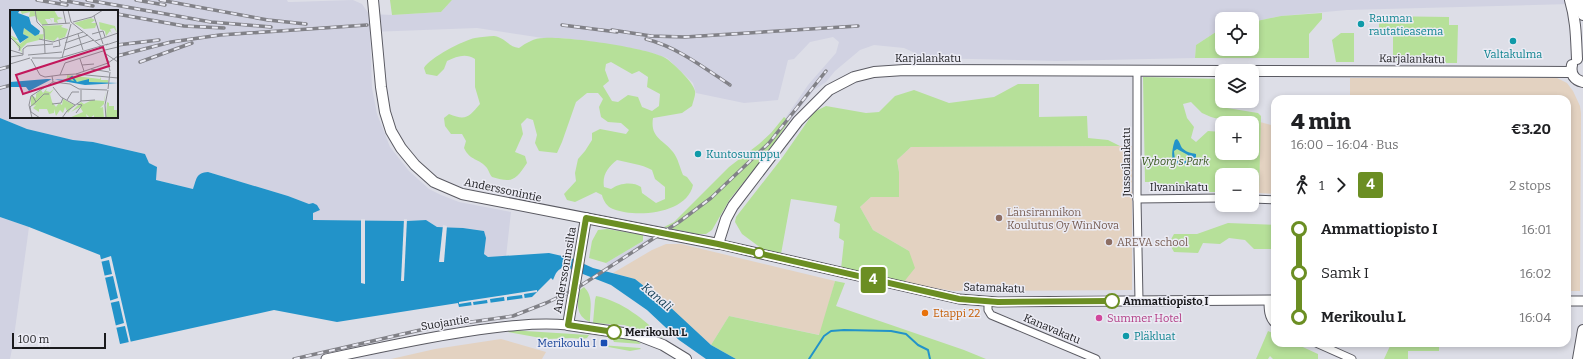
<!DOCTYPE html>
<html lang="en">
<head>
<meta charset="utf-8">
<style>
	:root { --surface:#fff; --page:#f6f6f6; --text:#202124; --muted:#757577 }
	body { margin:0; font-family:Bitter,serif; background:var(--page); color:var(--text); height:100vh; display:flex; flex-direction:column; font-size:15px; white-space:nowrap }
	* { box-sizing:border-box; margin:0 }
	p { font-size:13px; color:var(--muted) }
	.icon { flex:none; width:22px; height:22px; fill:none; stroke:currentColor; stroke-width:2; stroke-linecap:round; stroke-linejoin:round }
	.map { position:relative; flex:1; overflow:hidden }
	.panel { position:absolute; left:1271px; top:95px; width:300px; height:252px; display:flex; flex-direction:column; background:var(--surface); border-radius:12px; box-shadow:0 2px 6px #0003 }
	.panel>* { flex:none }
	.badge { padding:0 8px; border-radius:3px; font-size:14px; line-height:26px }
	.tools { position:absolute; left:1215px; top:12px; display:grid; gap:8px }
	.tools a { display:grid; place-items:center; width:44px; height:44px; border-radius:8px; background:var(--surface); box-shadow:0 2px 6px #0003; font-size:20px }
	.scale { position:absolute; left:12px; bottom:10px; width:94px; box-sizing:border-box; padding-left:4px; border:2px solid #1a1a1d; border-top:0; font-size:11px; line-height:14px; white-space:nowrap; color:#1a1a1d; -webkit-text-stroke:3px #ebebf4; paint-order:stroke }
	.map>.badge { position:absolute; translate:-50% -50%; box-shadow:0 0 0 2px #fff }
	.legs { display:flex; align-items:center; gap:6px; height:44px; padding:0 20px; font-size:13px }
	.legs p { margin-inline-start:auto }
	.head { display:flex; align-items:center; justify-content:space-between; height:68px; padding:0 20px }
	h1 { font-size:22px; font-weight:800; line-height:30px }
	ul { padding:0 20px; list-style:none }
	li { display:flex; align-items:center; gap:14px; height:44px; font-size:15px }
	li i { display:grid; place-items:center; width:6px; height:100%; margin:0 5px; background:currentColor }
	li i::after { content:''; width:10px; height:10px; margin:-5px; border:3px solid; border-radius:50%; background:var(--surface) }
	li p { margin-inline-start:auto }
	li:first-child i { background:linear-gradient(#0000 50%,currentColor 0) }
	li:last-child i { background:linear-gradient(currentColor 50%,#0000 0) }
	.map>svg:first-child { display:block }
</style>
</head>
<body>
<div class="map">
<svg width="1583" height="359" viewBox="0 0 1583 359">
	<rect width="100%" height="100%" fill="#dddee7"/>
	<g fill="#d1d2e2" fill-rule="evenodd">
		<path d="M0,0H287L288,2H292L353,0L362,4L369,14L392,15L441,12L452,0H1583L1571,4L1347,10L1281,16L1252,22V19H1222V28L1196,45L1195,58L1057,61L926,58L904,48L874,45L860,50L835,71L826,82L814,90L770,146L671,229L610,269L606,263L672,224L695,208L784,120L808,85L836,53L839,42L833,37L810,42L794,59L788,60L778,100L744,103L696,93L693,83L667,58L645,51L619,46L564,38H543L477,28L370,32L372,88L377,114L390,147L409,171L429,189L441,195L459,202L511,212L506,257H488L484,254V231L463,228L437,227L426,220L407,221L313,220V213L309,204L288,196L208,172L193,189L156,180L157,167L149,163L145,154L93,142L73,140L27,129L0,118ZM11,11H117V117H11Z"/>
		<polygon points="0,217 29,227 13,344 10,359 0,359"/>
	</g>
	<g fill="#e3d2c1">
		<polygon points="1350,78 1557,78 1567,83 1573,91 1580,106 1581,113 1580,291 1567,291 1567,99 1350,99"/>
		<polygon points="1260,122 1275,126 1275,194 1259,193"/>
		<polygon points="1132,146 1132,290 954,291 903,283 909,251 873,230 860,207 871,197 899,197 899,172 897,160 911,147"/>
		<polygon points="666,244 681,244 835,281 820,335 729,316 711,345 668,305 635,279 613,273 652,250"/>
		<polygon points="501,339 546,352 542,359 391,359 435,349"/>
	</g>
	<g fill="#b6e099" fill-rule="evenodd">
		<polygon points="390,0 452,0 441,12 392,15"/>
		<polygon points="1322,13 1322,19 1309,34 1309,58 1195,58 1196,45 1222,28 1222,49 1252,49 1252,22 1281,16"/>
		<polygon points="1379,16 1449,17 1449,25 1458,25 1457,63 1393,63 1393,34 1379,33"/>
		<polygon points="1341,33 1354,33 1354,62 1336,62 1332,40"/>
		<path d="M494,36C506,38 507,46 519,48C526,43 534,38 544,38C564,36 652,48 667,59C675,65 693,82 695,91C696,95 693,101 692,106L682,113L653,118C650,138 663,139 673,152C678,158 680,168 683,175L687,177L693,185C687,214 636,218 613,209C607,207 603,200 602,195L596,192L575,202L567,200L564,194L576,181L575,173L578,159L585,151L592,140V133L600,129L626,134L629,130L621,123L608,122L601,117L599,107L603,99L598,93H587L576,102L562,142L557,153L539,151L535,143L537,135L533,120L527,118L521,124L523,134L515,152L525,156L527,163C515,181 512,183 492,177C490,175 489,171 487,168C479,158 470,161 464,148L466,141L462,134H451L445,126L444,118L449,114C466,121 469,117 480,104L475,87V59C466,53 457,56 447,61L444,69L437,76L426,74L424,68C429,58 464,40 475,38C482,37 488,36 494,36ZM611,62L632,74L639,71L648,77L647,87L660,94L659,106L652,111L642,107L638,97L628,95L618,102L612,101L603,86L609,81L605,70L606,64ZM617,160C629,163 641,164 652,170L655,179L665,187V199L656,203L642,193L641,187C633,181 619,183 611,189L604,187C602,175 608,167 617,160Z"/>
		<path d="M1143,77L1222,79V101H1227V108L1258,113L1261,116L1259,193H1252V175H1222V192H1165V187L1156,182H1145ZM1191,102L1202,113L1211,117L1233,123H1252V153H1222V132L1208,131L1196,142L1191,138L1194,127L1187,118L1183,104Z"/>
		<polygon points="1018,84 1039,84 1039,117 1087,116 1088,138 1108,140 1120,146 911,147 897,160 899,172 899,197 871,197 860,207 873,230 909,251 915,268 903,283 841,269 844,241 839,238 840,224 834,221 837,206 791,199 781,254 765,251 742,234 735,222 736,217 782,158 814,112 826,106 866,113 879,112 895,96 914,90 949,103 994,97"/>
		<polygon points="784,117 789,121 771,148 730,199 712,230 706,234 697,234 664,227 674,222 729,167 759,144 771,133"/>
		<polygon points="1228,223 1275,225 1275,251 1272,249 1254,249 1245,240 1229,238 1220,244 1203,243 1198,253 1174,252 1169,243 1174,234 1197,234"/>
		<polygon points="607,229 643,235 643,241 606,263 589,258 592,241 598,230"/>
		<polygon points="835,281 845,283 836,306 964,350 986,359 736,359 711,345 729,316 819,335"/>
		<path d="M584,287C594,297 590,309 590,322C575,316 577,302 580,290Z"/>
		<path d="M596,296C622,301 645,320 663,338L650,333L624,325L593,323L595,300Z"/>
		<polygon points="509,330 589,335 587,338 582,339 572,338 546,339 508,332"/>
		<polygon points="1268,331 1275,334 1275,343 1294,343 1318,354 1318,359 1273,359 1270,356 1268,359 1256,359"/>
		<polygon points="618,337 636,340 641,344 614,342 613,340"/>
		<polygon points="1384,343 1439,343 1439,351 1408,351 1408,359 1384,359 1390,346"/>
		<polygon points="601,345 640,348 641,349 630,351 603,346"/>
	</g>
	<g fill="#2293c9" fill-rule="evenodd">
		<path d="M0,118L27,129L73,140L93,142L145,154L149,163L157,167L156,180L193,189C197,178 196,173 208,172L288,196L309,204L313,203L317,205L320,210L313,213V220L407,221L426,220L437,227L463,228L484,231L486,238L484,254L488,257L549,253L571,258L593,268L635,279L668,305L711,345L736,359H706L679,340L647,310L611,285L565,267C557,269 556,273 553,280L551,278L532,297L459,307L458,303L337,322L274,310L120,344L100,255L29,227L0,217Z"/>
		<path d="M1177,139C1180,142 1180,145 1182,148C1186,152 1191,153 1196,154V158C1192,160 1188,163 1184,164C1168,168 1172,148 1175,140ZM1177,149L1188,155V160L1182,162L1175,160L1174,151Z"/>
	</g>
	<g fill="#dddee7">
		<polygon points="361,219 365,219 365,284 361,283"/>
		<polygon points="404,219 407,219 404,281 401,281"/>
		<polygon points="443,225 447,226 444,262 439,262"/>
		<polygon points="111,256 131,343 129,343 125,326 115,328 114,326 124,323 119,301 110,303 109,301 118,298 113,276 104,278 103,276 112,274 109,260 100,262 99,260"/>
		<polygon points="537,290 537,292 524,294 525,300 523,300 522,295 507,297 507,302 505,303 504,297 490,299 491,305 488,305 487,300 473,302 474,307 472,307 471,302 459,304 459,302"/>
	</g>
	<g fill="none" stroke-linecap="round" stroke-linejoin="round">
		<polyline stroke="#2293c9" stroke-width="2" points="809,359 824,336 831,331 844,330 891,331 906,334 918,345 928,350 930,359"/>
		<g stroke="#5a5a62" stroke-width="9">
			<g id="minor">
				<polyline points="1137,71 1137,199 1139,300"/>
				<polyline points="1137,199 1222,198"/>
				<polyline points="1252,199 1275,200"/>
				<path d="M1268,300C1268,309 1268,318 1275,324"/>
				<polyline points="988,301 988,310 991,315 1096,359"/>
				<polyline points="1316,343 1352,359"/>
			</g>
		</g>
		<g stroke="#5a5a62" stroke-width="11">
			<g id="tertiary">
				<polyline points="718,244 959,299 998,302 1275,300"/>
				<polyline points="1567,301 1583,301"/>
				<path d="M326,359C372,349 418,339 464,332C499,327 533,322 568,325"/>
			</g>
		</g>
		<g stroke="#5a5a62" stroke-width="12">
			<g id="secondary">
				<polyline points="373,0 381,87 385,112 391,131 401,148 415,165 434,182 462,194 718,244 726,219 733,206 798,121 829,90 854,77 874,72 904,70 1222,71"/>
				<path d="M1570,0C1576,20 1576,38 1577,59"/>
				<polyline points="1579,0 1583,15"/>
				<path d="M1572,65C1570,74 1574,80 1583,82"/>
				<polyline points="1252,71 1571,72"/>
				<polyline points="586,218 568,325 637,335 663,345 686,359"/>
				<polyline points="1578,359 1583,330"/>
			</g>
		</g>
		<use href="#minor" stroke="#fff" stroke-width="7"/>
		<use href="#tertiary" stroke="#fff" stroke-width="9"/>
		<use href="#secondary" stroke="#fff" stroke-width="10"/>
		<g stroke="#818187" stroke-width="3.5">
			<g id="rail">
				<polyline points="37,0 67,5"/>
				<polyline points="61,0 93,6"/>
				<polyline points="87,0 211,22 271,27"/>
				<polyline points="136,0 165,5"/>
				<polyline points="160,0 268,20 306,24"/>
				<polyline points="117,14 184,26 224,28"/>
				<polyline points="562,25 617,32"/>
				<polyline points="612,30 651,36 685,37 858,26"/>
				<path d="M646,39C677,47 703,67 730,85"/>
				<polyline points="117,45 159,40"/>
				<polyline points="117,56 171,42 220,35 367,25"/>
				<polyline points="140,62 192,43"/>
				<polyline points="0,69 11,66"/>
				<polyline points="0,88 11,85"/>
				<polyline points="294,359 429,328 513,316 546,303 574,290 679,222 711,198 769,143 826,71"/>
			</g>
		</g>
		<use href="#rail" stroke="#ebebf4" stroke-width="2" stroke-dasharray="6" stroke-linecap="butt"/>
	</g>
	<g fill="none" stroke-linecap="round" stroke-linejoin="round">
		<g stroke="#fff" stroke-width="9">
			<polyline id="line-1" points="614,332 568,325 586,218 718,244 959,299 998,302 1112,301"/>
		</g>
		<use href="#line-1" stroke="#6b8e23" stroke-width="6"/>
	</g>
	<g fill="#0f9aa8" stroke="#ebebf4" stroke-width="1.5">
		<circle cx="1361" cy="24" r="4"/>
		<circle cx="1513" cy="41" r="4"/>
		<circle cx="698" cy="154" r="4"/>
		<circle cx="1126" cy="336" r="4"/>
	</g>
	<g fill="#8d6e63" stroke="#ebebf4" stroke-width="1.5">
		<circle cx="999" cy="218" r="4"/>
		<circle cx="1109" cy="242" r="4"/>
	</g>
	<g fill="#fff" stroke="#6b8e23" stroke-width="2">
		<circle cx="759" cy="253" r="5"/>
		<circle cx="1112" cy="301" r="7"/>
		<circle cx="614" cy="332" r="7"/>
	</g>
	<circle fill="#e8710a" stroke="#ebebf4" stroke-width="1.5" cx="925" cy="313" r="4"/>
	<circle fill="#d1479c" stroke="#ebebf4" stroke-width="1.5" cx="1099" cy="318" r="4"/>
	<rect fill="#1a4fb4" stroke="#ebebf4" stroke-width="1.5" x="600" y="339" width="8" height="8" rx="2"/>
	<g text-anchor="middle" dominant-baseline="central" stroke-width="3" stroke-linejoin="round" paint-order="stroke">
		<g font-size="11" fill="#0d838f" stroke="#ebebf4" text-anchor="start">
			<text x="1369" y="18">Rauman<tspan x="1369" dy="13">rautatieasema</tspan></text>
			<text x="1513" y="54" text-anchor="middle">Valtakulma</text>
			<text x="706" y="154">Kuntosumppu</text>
			<text x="1134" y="336">Pläkluat</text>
		</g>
		<g font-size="11" fill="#1a1a1d" stroke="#ebebf4">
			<text x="928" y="58">Karjalankatu</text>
			<text transform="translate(1412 59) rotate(1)">Karjalankatu</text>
			<text transform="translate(1126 162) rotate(-90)">Jussoilankatu</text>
			<text x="1179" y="187">Ilvaninkatu</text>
			<text transform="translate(503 190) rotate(12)">Anderssonintie</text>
			<text transform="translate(565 270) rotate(-80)">Anderssoninsilta</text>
			<text transform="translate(994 288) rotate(2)">Satamakatu</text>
			<text transform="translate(445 323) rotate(-9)">Suojantie</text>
			<text transform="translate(1052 329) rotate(23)">Kanavakatu</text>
		</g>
		<g font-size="11" font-style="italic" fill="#37571d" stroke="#ebebf4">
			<text x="1175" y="161">Vyborg's Park</text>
		</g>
		<g font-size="11" fill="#785e54" stroke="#ebebf4" text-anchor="start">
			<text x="1007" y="212">Länsirannikon<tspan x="1007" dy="13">Koulutus Oy WinNova</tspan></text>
			<text x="1117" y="242">AREVA school</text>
		</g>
		<g font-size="11" font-weight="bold" fill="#1a1a1d" stroke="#ebebf4" text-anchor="start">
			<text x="1123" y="301">Ammattiopisto I</text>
			<text x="625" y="332">Merikoulu L</text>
		</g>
		<g font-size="11" fill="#c56008" stroke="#ebebf4" text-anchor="start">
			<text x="933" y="313">Etappi 22</text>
		</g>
		<g font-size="11" fill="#b23c85" stroke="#ebebf4" text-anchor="start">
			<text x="1107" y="318">Summer Hotel</text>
		</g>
		<g font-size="11" fill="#164399" stroke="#ebebf4" text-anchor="end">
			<text x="596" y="343">Merikoulu I</text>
		</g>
		<g font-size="12" font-style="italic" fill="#0e3b52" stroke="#ebebf4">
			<text transform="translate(657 297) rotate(40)">Kanali</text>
		</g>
	</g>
	<g transform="translate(10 10)">
		<rect width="108" height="108" fill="#dddee7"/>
		<path d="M10,0H24V3L25,0H44L48,7L53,8L47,10L48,13L44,12V8H40L42,13L41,9H35L38,14L32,15L25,6L19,7L20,2L12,4ZM81,8L85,10L81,13H87L85,18L74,19L64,13ZM89,12L105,16L107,23L104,18L100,19L102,24L100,21L96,26L95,21L90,19ZM53,15L51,17L58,19L55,27L49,29L48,27L44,31L35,29L32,16ZM14,18L24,25L34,24L33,29L17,33L11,39L12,43L0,25L10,30H5L10,34L19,27L13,24ZM57,65L90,69L91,67V70H98V73L79,72V70L67,72L51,71L57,68ZM37,78L36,81L40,82L44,79L40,84L42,92L46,97L49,93L52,95L53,89L64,95L58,103L55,97L53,103L50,100L46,106L44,99V103L39,104L37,99H29V102L23,98L26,95L21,96V85L26,88V84L31,80L33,83ZM96,80L94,94L90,98L93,97L94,108H84V105L80,108L76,104L77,108H59L73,102L70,97L61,102L71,92L74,94L82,90L94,91ZM97,92L99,93V96H104V100H108V108H96Z" fill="#b6e099"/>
		<path d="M0,0H10L8,3L19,7L21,14L30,21L29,24L25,26L14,18L13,24L19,27L10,33L0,14ZM42,69L19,81L16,77H0V72L37,69L60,70L67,72L79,69V72L108,73L75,75Z" fill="#2293c9"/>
		<path fill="none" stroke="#2293c9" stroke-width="2" d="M57,71L62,67L66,72"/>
		<path fill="none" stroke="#8f9096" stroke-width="1" d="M25,0L27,12L34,19L35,43M53,0L56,14M58,0L61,12M84,6L93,34M61,12L92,37M63,12L82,7L93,0M32,15L60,13M68,24L73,40M82,24L93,21L95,27M0,27L10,37L9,41M29,29L43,32L73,22M85,31L108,23M55,33L78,25M96,35L108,31M43,37L50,36L49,30M0,40L13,44M54,40L84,30M95,40L108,37M94,41L99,53M96,44L108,52M13,45V39L17,36L43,34M18,45L52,42M0,47L13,45M22,48H50L98,34M52,48L61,14M21,49L30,65L35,67L50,65L55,53L93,41M70,49L74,61M0,54L20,48M72,55L84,54M81,59L99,62M100,61L98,53L108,46M66,64L108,68M50,65L66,64L98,53M42,66L43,72L60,74L69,79L97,80M43,77L51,87L65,95M98,79L100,62M22,85L26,92L20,97L21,102L30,108M57,90L62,82H69M71,91L85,90M26,92L34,84H39M42,94L51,93L53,88M66,103L72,95L67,94M22,108L19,95L21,86L43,72M52,108L57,101L71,91V80M96,108L95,95L98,80"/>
		<path fill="#c2185b" fill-opacity="0.15" stroke="#c2185b" stroke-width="2" d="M93,37L99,56L13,84L6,65Z"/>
		<rect width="108" height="108" fill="none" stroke="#1a1a1d" stroke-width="2"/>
	</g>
</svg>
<div class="tools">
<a><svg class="icon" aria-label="locate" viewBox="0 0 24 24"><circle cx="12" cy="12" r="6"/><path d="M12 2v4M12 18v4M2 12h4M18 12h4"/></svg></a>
<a><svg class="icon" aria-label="layers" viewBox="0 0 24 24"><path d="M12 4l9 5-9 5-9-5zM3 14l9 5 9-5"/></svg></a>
<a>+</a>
<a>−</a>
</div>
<div class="scale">100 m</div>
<b class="badge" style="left:873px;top:280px;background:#6b8e23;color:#fff">4</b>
<section class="panel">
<div class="head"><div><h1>4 min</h1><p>16:00 – 16:04 · Bus</p></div><b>€3.20</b></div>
<div class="legs"><svg class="icon" aria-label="walk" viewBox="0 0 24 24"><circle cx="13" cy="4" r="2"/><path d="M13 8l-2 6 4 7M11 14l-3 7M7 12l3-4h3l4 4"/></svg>1<svg class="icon" aria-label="forward" viewBox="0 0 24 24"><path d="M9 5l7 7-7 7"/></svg><b class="badge" style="background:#6b8e23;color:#fff">4</b><p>2 stops</p></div>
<ul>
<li><i style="color:#6b8e23"></i><b>Ammattiopisto I</b><p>16:01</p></li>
<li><i style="color:#6b8e23"></i><span>Samk I</span><p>16:02</p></li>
<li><i style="color:#6b8e23"></i><b>Merikoulu L</b><p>16:04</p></li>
</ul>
</section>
</div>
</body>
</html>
